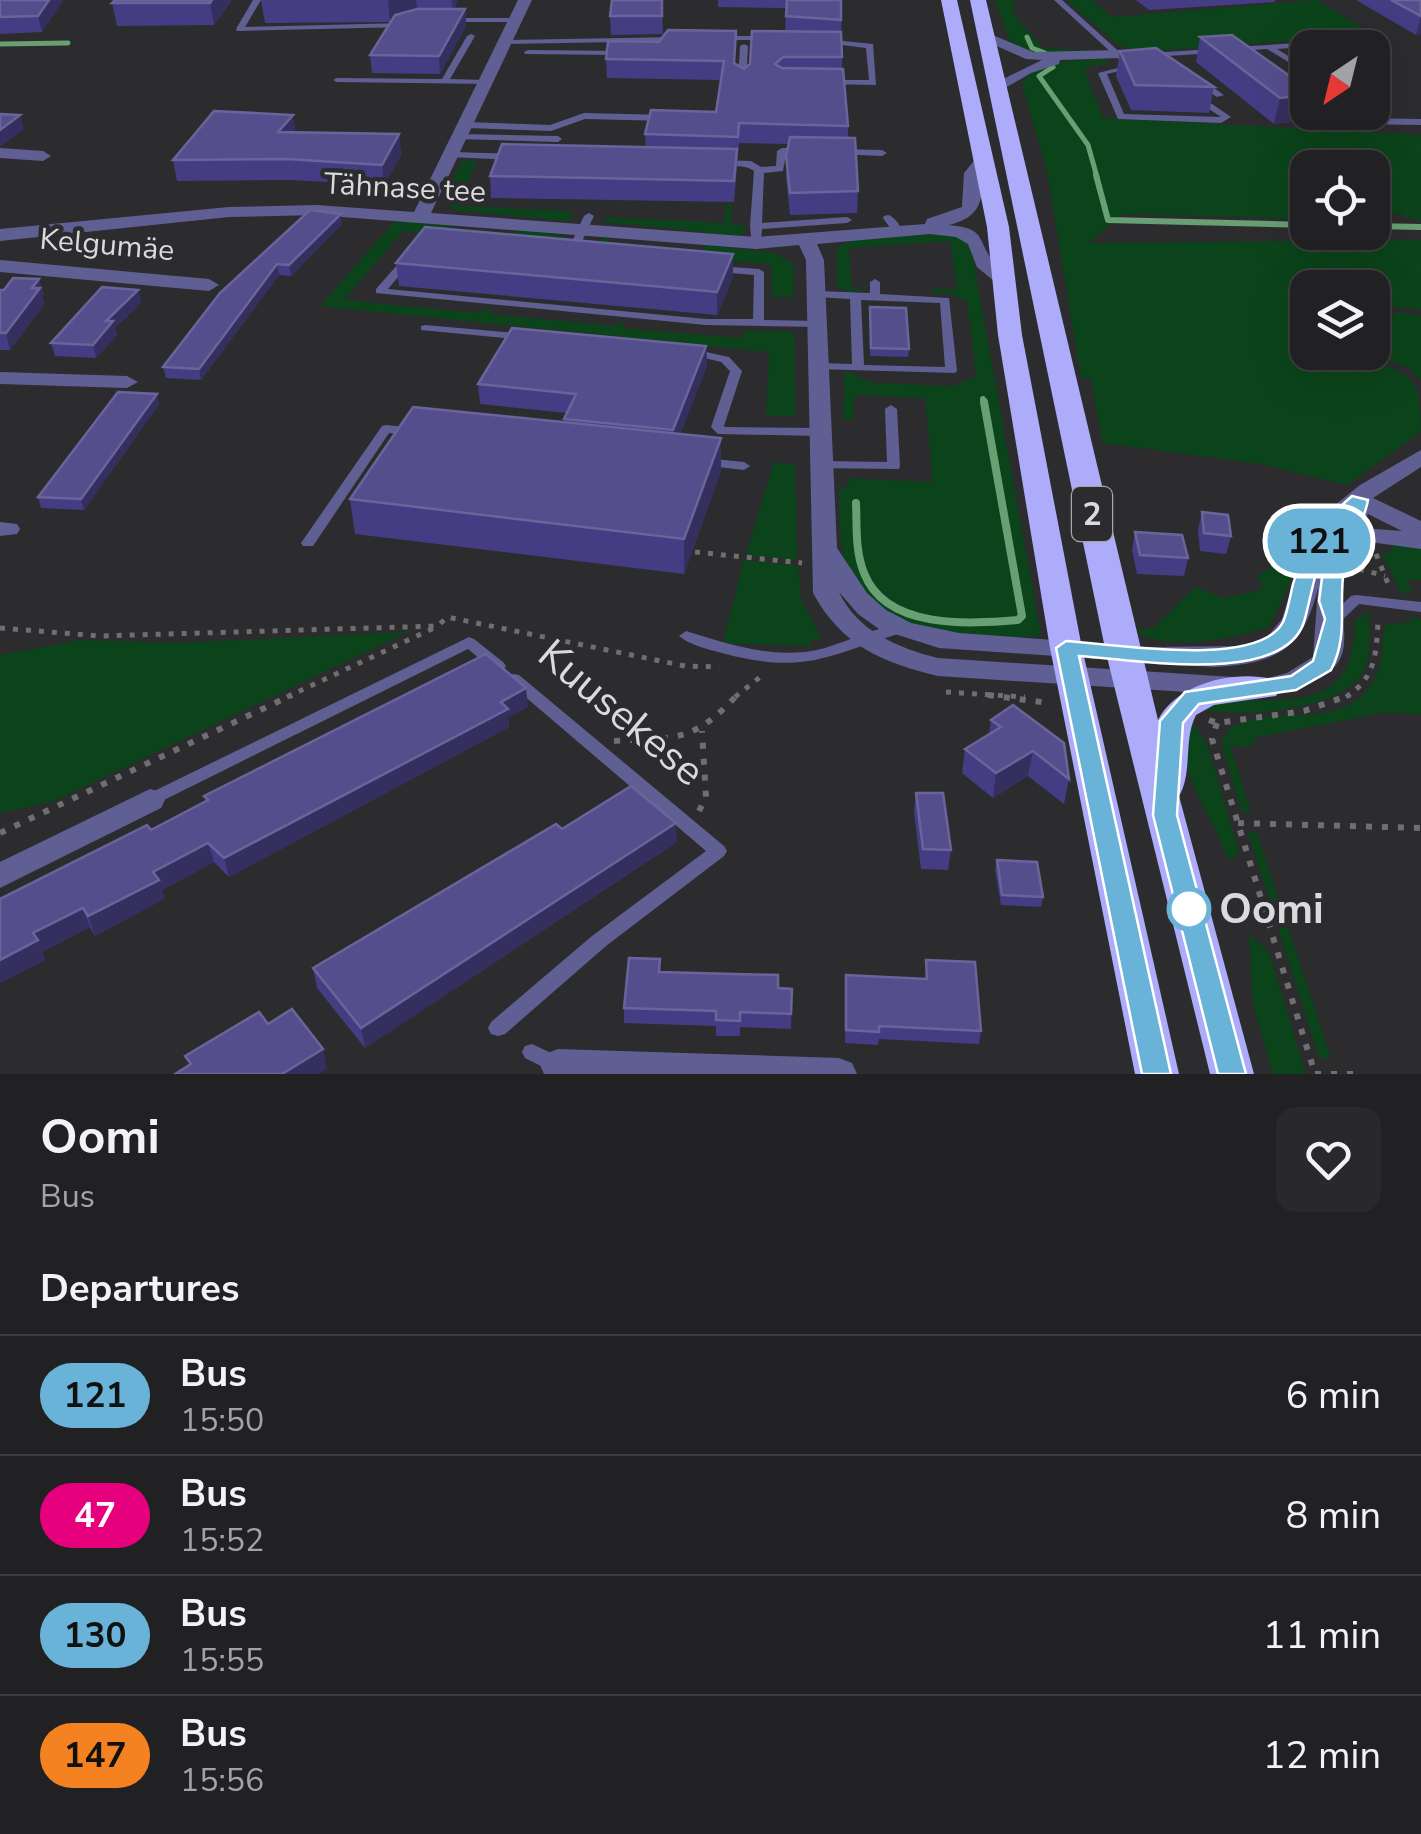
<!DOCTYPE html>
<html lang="en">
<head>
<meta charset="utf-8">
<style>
	:root { --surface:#212123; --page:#29292b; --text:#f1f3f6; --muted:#a2a3a6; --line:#3e3e41 }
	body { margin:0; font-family:"Nunito Sans",sans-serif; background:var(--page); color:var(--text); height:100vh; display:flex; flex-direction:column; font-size:38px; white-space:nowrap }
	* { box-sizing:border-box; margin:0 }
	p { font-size:32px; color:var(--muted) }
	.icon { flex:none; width:55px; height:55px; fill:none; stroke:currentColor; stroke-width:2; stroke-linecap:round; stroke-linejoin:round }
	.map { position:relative; height:1074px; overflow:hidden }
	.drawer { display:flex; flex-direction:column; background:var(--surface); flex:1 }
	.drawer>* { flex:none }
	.badge { padding:0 20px; border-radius:32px; font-size:35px; line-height:65px }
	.needle { width:65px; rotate:215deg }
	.buttons { position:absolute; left:1290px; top:30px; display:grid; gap:20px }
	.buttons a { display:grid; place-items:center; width:100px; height:100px; border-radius:20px; background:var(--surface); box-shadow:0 10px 40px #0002,0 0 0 2px var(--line); font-size:50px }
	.map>.badge { position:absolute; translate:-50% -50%; box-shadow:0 0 0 5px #fff }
	h2 { padding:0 40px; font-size:38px; line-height:90px }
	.round { display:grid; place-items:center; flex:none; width:105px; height:105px; border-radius:20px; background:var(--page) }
	.head { display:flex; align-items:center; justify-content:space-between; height:170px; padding:0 40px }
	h1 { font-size:48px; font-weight:700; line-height:75px }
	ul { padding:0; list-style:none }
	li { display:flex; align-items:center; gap:30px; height:120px; padding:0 40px; border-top:2px solid var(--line) }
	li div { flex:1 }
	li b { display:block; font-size:38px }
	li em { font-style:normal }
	li .badge { min-width:110px; font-weight:700; text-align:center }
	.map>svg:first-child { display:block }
</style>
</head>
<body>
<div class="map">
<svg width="1421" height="1074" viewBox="0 0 1421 1074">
	<rect width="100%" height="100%" fill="#2c2c2f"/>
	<g fill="#0b441a">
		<polygon points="995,0 1020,0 1012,2 1016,17 1043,48 1094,51 1036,54 1011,44"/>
		<polygon points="1066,0 1091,0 1112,17 1317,0 1374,35 1137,52 1117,44"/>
		<path d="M1103,59L1108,64L1090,66L1085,72L1103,118L1421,135V221L1373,207L1372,168H1308L1307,219L1122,214L1089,243L1421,240V310L1385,306L1373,326L1372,288H1308V352L1369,353L1372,360C1417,376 1421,384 1421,432L1347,485L1261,464L1103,443L1091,379L1081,378L1047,171L1022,83C1037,59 1077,60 1103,59Z"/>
		<polygon points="462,161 477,161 464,191 475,192 462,194 459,206 567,211 574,216 568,221 455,210 444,199"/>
		<polygon points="727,203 732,203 731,223 747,227 740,236 605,222 607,217 724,223"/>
		<polygon points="398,218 452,222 451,228 516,233 518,227 567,237 561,248 403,231 344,300 478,313 490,307 491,314 613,326 622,320 623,328 741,338 744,331 794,332 795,416 766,416 769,352 320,306"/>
		<path d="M927,232L958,236L971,248L1041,636C983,639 876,639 849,573C838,546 840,516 839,488L849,487L848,478L933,482L925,398L855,395L853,420L843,419L845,371L874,383L953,386L976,376L967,302L953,294L932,293L931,289H957L950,241L849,248L851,286L866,291H844L837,285V248L852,241Z"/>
		<polygon points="611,236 608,243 701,252 704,245 775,253 794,264 793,297 772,297 771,264 589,252 595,241"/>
		<polygon points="1396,312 1421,316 1421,380 1409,368 1382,358 1380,338"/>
		<polygon points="774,462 795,465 797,560 746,555"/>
		<polygon points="1391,541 1421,548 1421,580 1407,580 1412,592 1401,594 1382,553 1393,550"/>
		<polygon points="744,560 798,566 801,599 821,638 810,641 813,646 723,643"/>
		<path d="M1271,566L1294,573L1270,626C1242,638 1158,654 1135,629H1152L1196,587L1226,599C1239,591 1251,596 1264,587L1257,577Z"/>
		<path d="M1369,611C1369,631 1373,654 1363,672C1342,711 1234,720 1196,708C1266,686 1354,731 1355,621Z"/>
		<path d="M1410,616L1421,620V714L1382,713L1258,737L1249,747L1230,745L1251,813L1242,812L1221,743L1228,730C1272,699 1349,740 1378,672C1384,657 1381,641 1385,625L1411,622Z"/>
		<polygon points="408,632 54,801 0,813 0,655 80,640 178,643"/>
		<path d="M1189,717L1207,744L1239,852L1233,859H1227C1210,806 1174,778 1189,717Z"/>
		<polygon points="1248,832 1257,833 1331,1058 1319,1058"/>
		<polygon points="1249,934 1269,952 1306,1074 1273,1074 1252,1000"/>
	</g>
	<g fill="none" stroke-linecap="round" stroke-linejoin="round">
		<g stroke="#68a074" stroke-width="5">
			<polyline points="1027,37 1032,48 1045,53"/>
			<polyline points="0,44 68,43"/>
			<polyline points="1053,67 1039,76 1088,145 1097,177"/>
		</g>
		<g stroke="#68a074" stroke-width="6">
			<polyline points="1096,175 1108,220 1308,225"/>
			<polyline points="1372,226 1421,227"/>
			<polyline points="983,399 984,404"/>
		</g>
		<path stroke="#68a074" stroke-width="8" d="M856,503C857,526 855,551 864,573C886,630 969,624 1018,620L1022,616L984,402"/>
		<g stroke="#6f6f72" stroke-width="5" stroke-dasharray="5 8" stroke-linecap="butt">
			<polyline points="695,552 802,563"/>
			<polyline points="1376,554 1389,586"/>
			<polyline points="1271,558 1290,550"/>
			<polyline points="1359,569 1385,576"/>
			<polyline points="0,628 100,636 438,626 447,617 685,666 719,667"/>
			<polyline points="946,692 1025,697"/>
			<polyline points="287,697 436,627"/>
			<polyline points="735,697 764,674"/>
			<path d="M1346,697C1375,678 1376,656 1378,623L1384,622"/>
		</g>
		<g stroke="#6f6f72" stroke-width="6" stroke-dasharray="6 10" stroke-linecap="butt">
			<polyline points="988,695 1048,703"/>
			<polyline points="1209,720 1217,723 1304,711 1350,695"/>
			<polyline points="1217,723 1212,739 1315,1074"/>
			<path d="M614,741C676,737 692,744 737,695"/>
			<polyline points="699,811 706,797 702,731"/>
			<polyline points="1238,823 1421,828"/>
			<polyline points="0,833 292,695"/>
			<polyline points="1315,1074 1355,1074"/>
		</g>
		<g fill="#605f94" fill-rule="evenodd">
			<polygon points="253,0 261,0 245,27 405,23 409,25 405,27 237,31 236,29"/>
			<polygon points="1054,0 1062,0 1136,67 1107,74 1124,114 1221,117 1193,98 1192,96 1196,93 1231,117 1221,123 1118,119 1098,73 1126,66"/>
			<polygon points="451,18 516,18 520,20 516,22 448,22 448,18"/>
			<polygon points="471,34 475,36 450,79 486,80 490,82 489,84 337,82 333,80 337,78 442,79 467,36"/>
			<polygon points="721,36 770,36 774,38 770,40 718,40 717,38"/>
			<polygon points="678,37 678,41 675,41 506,44 502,42 506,40"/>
			<polygon points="823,39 873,44 876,85 822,84 822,80 869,80 866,48 826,43 823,43"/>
			<polygon points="1361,39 1365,41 1364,43 1277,49 1308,68 1308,74 1267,49 1235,51 1231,49 1235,47"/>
			<polygon points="744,44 748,46 746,82 742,84 738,82 740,46"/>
			<polygon points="1213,49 1216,49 1216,53 1150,57 1146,55 1150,53"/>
			<polygon points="528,50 623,51 627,53 623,55 525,54 524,52"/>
			<polygon points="1195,79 1201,79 1224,95 1217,97 1195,83"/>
			<polygon points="1337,112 1347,112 1356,118 1421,119 1421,125 1354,124"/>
			<polygon points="584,113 668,115 672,118 668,121 585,119 551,131 466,128 462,125 466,122 550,125"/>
			<polygon points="461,134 558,136 562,139 558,142 458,139 458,135"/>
			<path d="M782,148H806L811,151L806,154H786L783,171L764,173L762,223L847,217L852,220L847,223L762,229L761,243L756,246L752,245L750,226L754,171C742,162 726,170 713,163L718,160L751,161L761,167L776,166L777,151Z"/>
			<polygon points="838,149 882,150 887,153 882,156 835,154 835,150"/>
			<polygon points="452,152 516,154 521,157 516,160 449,157 449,153"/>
			<polygon points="589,213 594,216 575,256 574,258 566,258 565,256 584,216"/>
			<path d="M888,215C894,216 902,227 901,232H893L883,218L884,216Z"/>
			<polygon points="410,254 415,257 388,289 706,319 753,319 754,275 718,272 713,269 718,266 759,269 764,272 764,320 818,321 824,324 818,327 706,325 376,293 376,289 406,255"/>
			<path d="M875,279L880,282V294L949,298L957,371L955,373L815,369V365L819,363L852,364L850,299L816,297L811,294L816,291L870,293V282ZM861,300L940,303L945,367L864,365Z"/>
			<polygon points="425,325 526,334 532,337 526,340 421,330 421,326"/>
			<polygon points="692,349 729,357 742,371 724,426 725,427 820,428 826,432 820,436 718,434 711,427 730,371 721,362 688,354 686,352"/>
			<polygon points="891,405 897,409 900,466 899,469 817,468 816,465 822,461 887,462 885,409"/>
			<polygon points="386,425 415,428 421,432 415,436 389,433 313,546 303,546 301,543 382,426"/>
			<polygon points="705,458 744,462 750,466 744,470 700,465 699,462 700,459"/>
			<polygon points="1356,595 1421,602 1421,612 1359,604 1340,622 1330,622 1328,619 1330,616 1351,596"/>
			<path d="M901,624L906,626L908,629L906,632C878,639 852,651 823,658C790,667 755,662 722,653C707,649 690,645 679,636L686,631C732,645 777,661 825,648C851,640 874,628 901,624Z"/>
			<polygon points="469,637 474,639 503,662 506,666 503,670 493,670 468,649 156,804 150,806 144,804 142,800 144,796"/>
			<polygon points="514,674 519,675 724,846 727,851 724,856 606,946 505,1034 498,1036 491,1034 488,1028 491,1022 592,936 706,851 509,683 506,679 509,675"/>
			<polygon points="532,1044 564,1059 567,1065 564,1071 557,1074 525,1058 522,1052 525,1046"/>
		</g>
		<g fill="#605f94" fill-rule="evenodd">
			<path d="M518,0H532L431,213L756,237L925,224L927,219L962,207L964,173L977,157L991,161L982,174C984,203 978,218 949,225C986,229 976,237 992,260C997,267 1006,272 1012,278L1009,282H995L977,267L968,244L956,237L930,234L817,244L824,260L837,548L867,593L886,610L911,623L959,633L1148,647L1249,646L1268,636L1282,619L1305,544L1324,514L1360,485L1421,450V467L1373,498L1421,521V549L1370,542L1351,551C1322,636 1390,668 1264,697L938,676C883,663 841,645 813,593L806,260L799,245L756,249L316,215L229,217L0,241V229L229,207L316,205L414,212ZM1368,514L1402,531L1362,528ZM1318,588L1313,657L1287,673L1264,679L938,658C898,648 857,631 839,592L858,614L879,629L939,648L1214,667C1276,664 1303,650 1318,588Z"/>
			<polygon points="988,33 1033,52 1119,50 1126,54 1119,58 1060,60 1059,64 1031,73 1000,91 992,86 995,83 1042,60 1026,59 983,40 981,37"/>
			<polygon points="0,148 43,151 51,156 43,161 0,158"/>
			<polygon points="0,260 209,279 219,285 209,291 0,272"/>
			<polygon points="0,372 127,376 138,382 127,388 0,384"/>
			<polygon points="0,522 17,524 20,529 17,534 0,536"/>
			<polygon points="150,789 161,792 165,800 161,808 0,888 0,862"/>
			<polygon points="558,1049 839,1058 852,1063 857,1074 544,1074 540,1065 545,1054"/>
		</g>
		<g fill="#acacfa" fill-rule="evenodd">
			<polygon points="941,0 957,0 1009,227 1022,335 1082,648 1179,1074 1135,1074 1050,648 998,335 987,227"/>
			<path d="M970,0H986L1158,720C1177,683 1236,669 1276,680L1281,688L1276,696L1214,705L1196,715C1183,740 1193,773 1179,796L1254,1074H1210L1106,653Z"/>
		</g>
	</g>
	<g fill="#443d84">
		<polygon points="0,0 63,0 42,32 0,34"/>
		<polygon points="115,0 231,0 231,1 214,25 117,26 112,3"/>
		<polygon points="261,0 457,0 455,9 465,9 466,26 440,74 372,73 370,55 390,22 265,23"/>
		<polygon points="662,0 663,34 611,35 610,16"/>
		<polygon points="718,0 841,0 842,69 848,126 848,138 858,191 857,213 790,215 786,177 788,144 739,143 734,202 491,198 490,176 646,147 645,134 716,112 721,80 607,78 606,59 608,41 735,64 744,69 785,31 786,8 718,7"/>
		<polygon points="1136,0 1275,0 1275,2 1149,10"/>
		<polygon points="1356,0 1421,0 1421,34 1416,35"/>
		<polygon points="1200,37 1308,112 1310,112 1309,120 1274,124 1196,62"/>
		<polygon points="1120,51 1214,87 1209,113 1131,110 1116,76"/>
		<polygon points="296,132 399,134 401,155 384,185 291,180 177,181 173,160"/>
		<polygon points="342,224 291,276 279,275 201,380 166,378 163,367 220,293"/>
		<polygon points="396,263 733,277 717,315 399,286"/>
		<polygon points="0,290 44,294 42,297 44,304 10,350 0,350"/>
		<polygon points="138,290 141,303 115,328 117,335 96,358 55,356 51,343"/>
		<polygon points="870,315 909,349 908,357 870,356"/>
		<polygon points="706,346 707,366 680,434 721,471 684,574 355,534 350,499 564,422 567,413 480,404 478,384"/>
		<polygon points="159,404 84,510 41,508 38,497"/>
		<polygon points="1202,512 1231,536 1226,554 1200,551 1198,530"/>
		<polygon points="1135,532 1188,558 1184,576 1137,574 1132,550"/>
		<polygon points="528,707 508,717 509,727 229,877 214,862 162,890 164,899 95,936 90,927 42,952 45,960 0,983 151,830 206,801 204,796"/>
		<polygon points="991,720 1069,779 1064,804 1028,776 993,798 962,773 965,749 989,734"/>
		<polygon points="916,793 951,850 948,870 921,869 914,812"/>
		<polygon points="562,829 677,842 365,1048 317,988 313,968"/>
		<polygon points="997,860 1043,897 1041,907 1001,905 995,870"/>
		<polygon points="926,960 981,1031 979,1044 879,1039 878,1045 845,1043 846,975 925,979"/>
		<polygon points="661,972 778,988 792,989 791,1029 740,1027 740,1036 716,1036 716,1026 624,1023 624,1008"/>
	</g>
	<g fill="#342f5e">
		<polygon points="49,0 63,0 42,32 38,16"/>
		<polygon points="212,0 231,0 214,25 210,3"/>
		<polygon points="388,0 416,0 418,15 390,22"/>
		<polygon points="452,0 457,0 453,15"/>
		<polygon points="465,9 466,26 440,74 439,56"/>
		<polygon points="1421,16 1421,34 1416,35"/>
		<polygon points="1308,95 1308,112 1310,112 1309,120 1274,124 1280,98"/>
		<polygon points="20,115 24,129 0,147 0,130"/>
		<polygon points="293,115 296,135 278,132"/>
		<polygon points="399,134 401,155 384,185 382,165"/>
		<polygon points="341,214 342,224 291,276 289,265"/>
		<polygon points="733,254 733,277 717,315 717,292"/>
		<polygon points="277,264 279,275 201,380 199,369"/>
		<polygon points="39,279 44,294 42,297 44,304 10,350 6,333"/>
		<polygon points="138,290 141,303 115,328 117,335 96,358 93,345 106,321"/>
		<polygon points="706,346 707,366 674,451 673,430"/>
		<polygon points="157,394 159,404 84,510 81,499"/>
		<polygon points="721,438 721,471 684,574 684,539"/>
		<polygon points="526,688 528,707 508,717 509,727 229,877 224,858"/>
		<polygon points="1033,751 1028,776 993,798 996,773"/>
		<polygon points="676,823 677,842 365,1048 361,1028"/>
		<polygon points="208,843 214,862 162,890 164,899 95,936 88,916 153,872"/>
		<polygon points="83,908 90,927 42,952 45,960 0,983 0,960 33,933"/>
		<polygon points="323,1049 327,1069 319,1074 282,1074"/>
	</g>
	<g fill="#554e8d" stroke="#6a649a" stroke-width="2.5">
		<polygon points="0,0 49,0 38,16 0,17"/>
		<polygon points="115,0 212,0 210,3 112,3"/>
		<polygon points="612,0 662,0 662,16 610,16"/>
		<polygon points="787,0 841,0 841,20 786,16"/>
		<polygon points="1391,0 1421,0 1421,16"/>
		<polygon points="417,9 465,9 439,56 370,55 395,15"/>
		<polygon points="668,30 736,31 734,63 744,69 750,64 752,31 841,32 842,57 783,57 775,64 782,68 843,69 848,126 739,123 738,137 645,134 651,110 716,112 724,61 606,59 608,41 659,42"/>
		<polygon points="1232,35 1308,89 1308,95 1280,98 1200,37"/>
		<polygon points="1156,48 1214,87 1135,85 1120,51"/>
		<polygon points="214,111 293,115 278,132 399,134 382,165 287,159 173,160"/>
		<polygon points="0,114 20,115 0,130"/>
		<polygon points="790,137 855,138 858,191 790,193 786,156"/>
		<polygon points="502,144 737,149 734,181 490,176"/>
		<polygon points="310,210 341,214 289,265 277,264 199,369 163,367 220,293"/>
		<polygon points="425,227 733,254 717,292 396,263"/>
		<polygon points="13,278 39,279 32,288 40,288 6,333 0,333 0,290 4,290"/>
		<polygon points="102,287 138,290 106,321 113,321 93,345 51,343"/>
		<polygon points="870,307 906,308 909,349 871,348"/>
		<polygon points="512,328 706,346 673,430 564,419 576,394 478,384"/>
		<polygon points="118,392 157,394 81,499 38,497"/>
		<polygon points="413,407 721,438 684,539 350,499"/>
		<polygon points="1202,512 1228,515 1231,536 1204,533"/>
		<polygon points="1135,532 1182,535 1188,558 1140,555"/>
		<polygon points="486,654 526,688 501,702 508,709 224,858 208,843 153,872 159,880 88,916 83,908 33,933 38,940 0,960 0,899 147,825 151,830 208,800 204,796"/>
		<polygon points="1013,705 1064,743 1069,779 1033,751 996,773 965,749 1001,727 991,720"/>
		<polygon points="631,786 676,823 361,1028 313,968 556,824 562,829"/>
		<polygon points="916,793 943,793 951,850 923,849"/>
		<polygon points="997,860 1037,862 1043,897 1002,895"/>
		<polygon points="629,958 660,959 659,972 778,975 778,988 792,989 791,1014 740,1012 740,1021 716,1020 716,1011 624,1008"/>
		<polygon points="926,960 975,962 981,1031 879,1026 879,1032 846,1030 846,975 927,979"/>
		<polygon points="292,1009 323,1049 282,1074 175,1074 191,1064 185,1056 259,1012 268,1024"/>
	</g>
	<path fill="#69b3d9" stroke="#fff" stroke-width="2.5" d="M1352,496L1368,500C1364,524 1348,544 1344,568C1338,604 1349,636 1331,670L1296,690L1199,704L1183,723L1177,815L1246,1074H1218L1153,815L1160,721L1185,692L1291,676L1313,661L1325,619L1319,601L1324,562L1344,523C1316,547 1314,588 1304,622C1283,687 1131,659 1079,656L1171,1074H1142L1056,648L1066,641C1113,644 1259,669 1283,622C1288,611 1290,596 1293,584C1305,544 1321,523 1352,496Z"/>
	<circle fill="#fff" stroke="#69b3d9" stroke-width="5" cx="1189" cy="909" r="20"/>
	<g text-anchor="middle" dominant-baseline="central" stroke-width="9" stroke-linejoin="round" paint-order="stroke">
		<g font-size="30" fill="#dbdbdd" stroke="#2c2c2f">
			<text transform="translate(405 188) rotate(3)">Tähnase tee</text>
			<text transform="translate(107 245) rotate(5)">Kelgumäe</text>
		</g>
		<rect fill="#2c2c2f" stroke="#a6a6a9" stroke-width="2.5" x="1072" y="487" width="40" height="54" rx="8"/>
		<g font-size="32" font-weight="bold" fill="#dbdbdd">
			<text x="1092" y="514">2</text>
		</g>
		<g font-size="42" fill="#dbdbdd" stroke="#2c2c2f">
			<text transform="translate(621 713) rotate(40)">Kuusekese</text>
		</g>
		<g font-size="42" font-weight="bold" fill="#dbdbdd" stroke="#2c2c2f" text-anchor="start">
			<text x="1219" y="909">Oomi</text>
		</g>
	</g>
</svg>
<div class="buttons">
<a><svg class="needle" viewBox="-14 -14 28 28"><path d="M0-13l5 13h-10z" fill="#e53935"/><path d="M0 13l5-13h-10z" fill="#a2a3a6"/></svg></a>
<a><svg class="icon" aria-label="locate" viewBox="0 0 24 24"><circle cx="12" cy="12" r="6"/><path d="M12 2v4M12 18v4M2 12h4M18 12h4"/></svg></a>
<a><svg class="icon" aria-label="layers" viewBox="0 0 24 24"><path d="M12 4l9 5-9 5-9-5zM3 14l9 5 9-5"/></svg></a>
</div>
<b class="badge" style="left:1319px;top:541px;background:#69b3d9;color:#111">121</b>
</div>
<section class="drawer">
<div class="head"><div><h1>Oomi</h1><p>Bus</p></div><a class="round"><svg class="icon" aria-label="heart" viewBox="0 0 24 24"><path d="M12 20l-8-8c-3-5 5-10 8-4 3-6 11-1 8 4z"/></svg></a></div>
<h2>Departures</h2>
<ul>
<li><span class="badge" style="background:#69b3d9;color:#111">121</span><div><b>Bus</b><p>15:50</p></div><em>6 min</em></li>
<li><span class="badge" style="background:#e6007e;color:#fff">47</span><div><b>Bus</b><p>15:52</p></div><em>8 min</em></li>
<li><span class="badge" style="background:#69b3d9;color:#111">130</span><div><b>Bus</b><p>15:55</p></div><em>11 min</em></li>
<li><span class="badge" style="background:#f58220;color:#111">147</span><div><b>Bus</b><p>15:56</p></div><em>12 min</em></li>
</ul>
</section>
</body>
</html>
